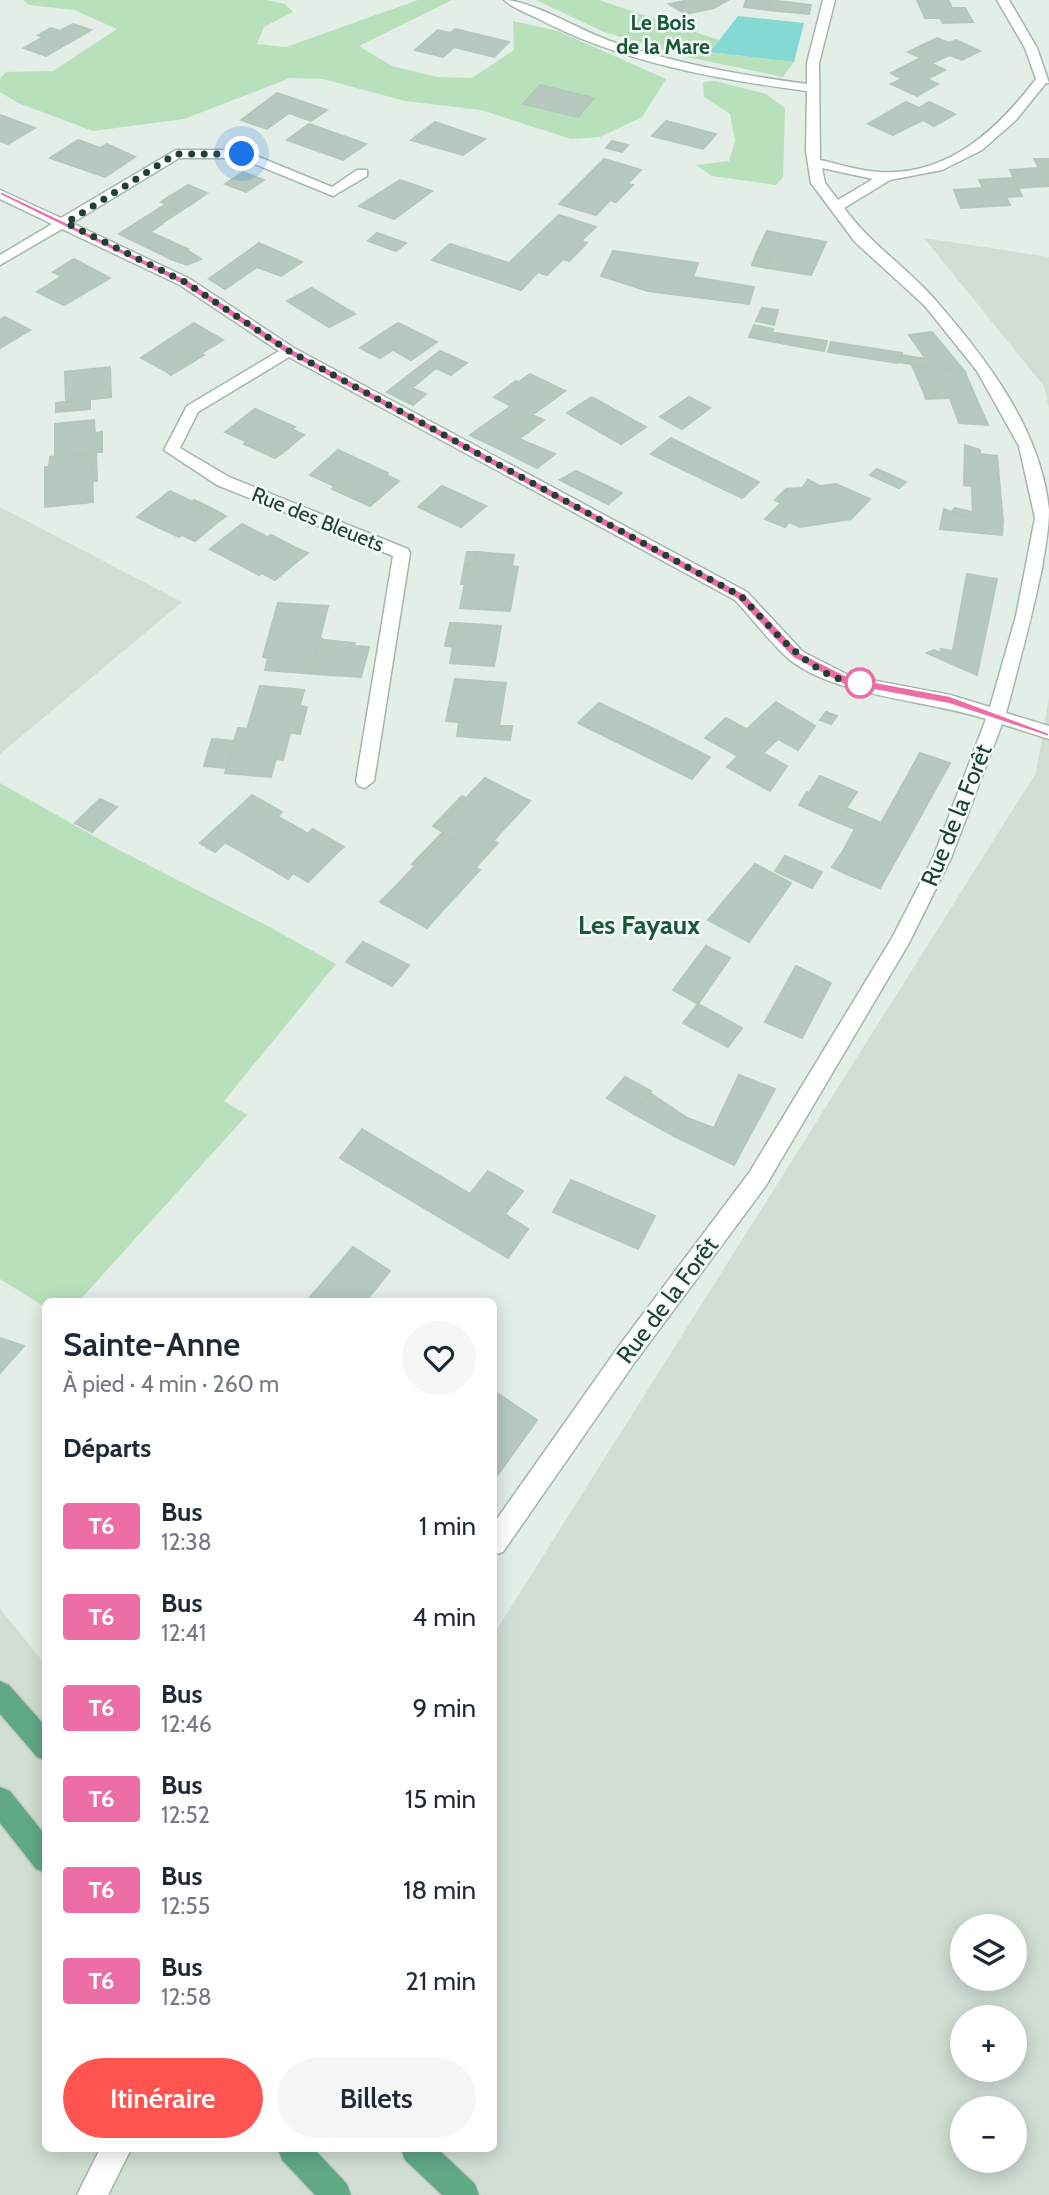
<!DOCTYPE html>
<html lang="fr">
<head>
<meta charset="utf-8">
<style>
	:root { --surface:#fff; --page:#f6f6f7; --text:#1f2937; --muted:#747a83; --accent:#ff544f }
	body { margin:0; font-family:Cabin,sans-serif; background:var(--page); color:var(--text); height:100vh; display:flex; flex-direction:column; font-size:26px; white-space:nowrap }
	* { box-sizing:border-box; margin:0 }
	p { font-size:23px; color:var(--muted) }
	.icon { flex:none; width:38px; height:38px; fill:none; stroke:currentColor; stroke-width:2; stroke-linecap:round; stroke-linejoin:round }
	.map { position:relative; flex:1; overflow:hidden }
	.side { position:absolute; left:42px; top:1298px; width:455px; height:854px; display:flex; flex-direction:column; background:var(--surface); border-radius:10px; box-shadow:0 4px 18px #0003 }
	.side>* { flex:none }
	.badge { padding:0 14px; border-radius:5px; font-size:24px; line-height:46px }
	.fabs { position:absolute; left:950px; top:1914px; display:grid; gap:14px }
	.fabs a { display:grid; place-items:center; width:77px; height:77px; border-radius:50%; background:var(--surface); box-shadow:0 4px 18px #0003; font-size:35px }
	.you { position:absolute; width:35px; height:35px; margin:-18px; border:5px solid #fff; border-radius:50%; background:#1a73e8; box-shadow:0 0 0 10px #1a73e833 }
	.map>.badge { position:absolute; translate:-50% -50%; box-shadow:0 0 0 4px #fff }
	h2 { padding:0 21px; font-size:26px; line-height:63px }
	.round { display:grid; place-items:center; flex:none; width:74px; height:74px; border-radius:37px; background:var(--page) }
	.head { display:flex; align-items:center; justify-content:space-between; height:119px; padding:0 21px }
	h1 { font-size:33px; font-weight:600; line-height:52px }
	.action { display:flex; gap:14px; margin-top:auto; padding:14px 21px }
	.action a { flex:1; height:80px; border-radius:42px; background:var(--accent); color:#fff; font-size:28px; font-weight:600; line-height:80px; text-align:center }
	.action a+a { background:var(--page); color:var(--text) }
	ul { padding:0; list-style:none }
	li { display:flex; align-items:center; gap:21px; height:91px; padding:0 21px }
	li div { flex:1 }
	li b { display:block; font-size:26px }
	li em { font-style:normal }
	li .badge { min-width:77px; font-weight:700; text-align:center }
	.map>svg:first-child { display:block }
</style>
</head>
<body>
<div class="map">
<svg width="1049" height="2195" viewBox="0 0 1049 2195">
	<rect width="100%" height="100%" fill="#e2eee6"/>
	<g fill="#d0ded4" fill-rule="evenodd">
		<polygon points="924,238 1049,257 1049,408 1044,386"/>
		<polygon points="0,507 182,602 0,754"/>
		<path d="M1049,697V2195H0V1609L45,1664L46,2149H494V1634L1036,773ZM962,1927H1015V1979H962ZM962,2018H1015V2070H962ZM962,2109H1015V2161H962Z"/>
	</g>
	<g fill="#b8e1bb">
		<polygon points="23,0 267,0 285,4 293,12 264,27 257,44 286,47 418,0 452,0 359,46 392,66 437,77 472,78 514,50 513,21 558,31 666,79 642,117 600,137 571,139 481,110 405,101 323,79 290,78 184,119 93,131 18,103 0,92 0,78 6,72 53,71 117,29 74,10 29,5"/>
		<polygon points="536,0 599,0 719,40 711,52 794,62 783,77 692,58 604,32"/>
		<polygon points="715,81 766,94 785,108 783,177 776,185 712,176 696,165 729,161 735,141 730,114 704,97 703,82"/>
		<polygon points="0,783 113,847 264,924 336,964 224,1101 247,1115 78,1302 46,1302 45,1307 0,1279"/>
	</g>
	<polygon fill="#84d9d4" points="738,16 804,23 794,62 710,52"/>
	<g fill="#b7c9be" stroke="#b3c8bb" stroke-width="2">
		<polygon points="689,0 728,0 714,8 685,14 669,4"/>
		<polygon points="746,0 770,0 768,10 744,7"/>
		<polygon points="770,0 811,5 809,14 768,10"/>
		<polygon points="917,0 948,0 952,8 965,8 973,22 943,23 940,18 925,18"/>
		<polygon points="73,24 91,30 46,56 24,48 43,37 38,35 51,28 60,31"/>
		<polygon points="455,29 509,42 494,57 454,47 443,57 415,50 438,30 450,33"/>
		<polygon points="937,38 949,43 956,40 980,51 962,60 950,55 932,63 908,52"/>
		<polygon points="920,58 945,70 927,79 938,84 917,96 891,84 902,79 891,73"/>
		<polygon points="540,85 594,98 578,117 523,104"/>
		<polygon points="277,93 327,110 311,121 289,113 267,129 241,120"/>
		<polygon points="906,102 919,108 929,102 955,114 934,126 923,120 893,135 868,124"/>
		<polygon points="0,115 35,128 8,144 0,141"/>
		<polygon points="666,121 716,134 703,149 652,136"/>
		<polygon points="435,122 485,139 463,155 411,140"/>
		<polygon points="309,124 366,144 343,160 287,140"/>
		<polygon points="78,140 100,148 107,144 135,157 105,177 50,158"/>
		<polygon points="612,141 628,145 622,152 606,148"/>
		<polygon points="604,159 641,170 627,184 633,185 616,202 610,200 596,215 559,204"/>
		<polygon points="1034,159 1049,159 1049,186 1018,188 1010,170 1039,168"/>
		<polygon points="243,172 264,180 246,192 225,184"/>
		<polygon points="1013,178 1022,196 1006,197 1010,205 961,208 954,190 983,188 979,180"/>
		<polygon points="400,180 432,191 394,219 359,206"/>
		<polygon points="188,185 207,193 190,205 170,196"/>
		<polygon points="170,196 190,205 182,210 161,202"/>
		<polygon points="166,204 176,208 156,222 162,224 150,232 188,249 171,259 119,234"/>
		<polygon points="176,208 182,210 161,224 156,222"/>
		<polygon points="559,215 596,227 581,241 587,243 569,261 563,259 547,275 538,272 521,290 432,260 450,244 509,263"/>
		<polygon points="767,231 782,234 773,254 757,252"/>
		<polygon points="377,233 406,243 396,251 368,241"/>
		<polygon points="782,234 826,242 811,275 767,268"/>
		<polygon points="259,243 302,262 281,276 257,267 225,289 209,279"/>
		<polygon points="187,250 201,259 187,265 171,259"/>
		<polygon points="613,251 698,263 693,277 754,287 749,304 648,291 601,276"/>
		<polygon points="757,252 773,254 767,268 752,265"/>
		<polygon points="74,259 110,278 64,305 37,292 62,276 53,272"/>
		<polygon points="312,288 355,314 329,327 287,301"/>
		<polygon points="762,308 778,310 774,325 756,321"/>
		<polygon points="5,317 30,330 0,348 0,320"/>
		<polygon points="194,323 223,340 180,366 176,363 164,370 141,358"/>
		<polygon points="398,323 437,342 411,360 393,350 380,358 360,348"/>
		<polygon points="754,325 773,329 769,341 749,337"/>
		<polygon points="932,332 965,372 897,362 901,355 926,359 909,335"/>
		<polygon points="771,333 776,333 827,341 824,351 769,341"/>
		<polygon points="831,342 902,353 897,363 828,352"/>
		<polygon points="440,351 467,363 451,375 436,368 412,388 426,394 413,405 387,392"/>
		<polygon points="201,353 204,355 171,375 164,370 176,363 180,366"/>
		<polygon points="912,365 965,373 984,416 956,414 947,391 924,393"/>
		<polygon points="110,367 111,397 66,402 65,372"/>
		<polygon points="530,374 565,391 554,399 519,382"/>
		<polygon points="516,381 554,399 491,445 470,435 511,406 494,397"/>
		<polygon points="947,391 949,398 926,399 924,393"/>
		<polygon points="592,397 646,427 621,444 567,413"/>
		<polygon points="689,397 710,408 682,429 660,417"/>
		<polygon points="90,399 90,409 56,412 56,403"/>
		<polygon points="255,409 295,427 292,429 304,435 282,453 269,447 265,450 225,432"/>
		<polygon points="956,414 984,416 988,425 959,423"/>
		<polygon points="532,415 544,420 519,439 555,454 537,468 491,445"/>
		<polygon points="94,420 96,452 55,456 55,424"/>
		<polygon points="102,432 102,452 96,452 95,433"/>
		<polygon points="671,438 759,482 742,498 651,454"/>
		<polygon points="247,442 265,450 269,447 282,453 275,458 244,444"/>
		<polygon points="965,445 980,450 980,454 997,456 1003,522 973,518 972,486 964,485"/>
		<polygon points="338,450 388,473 386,475 399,481 377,500 363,494 359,497 310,475"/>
		<polygon points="96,452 97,481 93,481 92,463 85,463 85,454"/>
		<polygon points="85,454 85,463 92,463 93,502 45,507 45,467 49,467 50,457"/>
		<polygon points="877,469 906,482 899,488 870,475"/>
		<polygon points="576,471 622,493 608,504 560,480"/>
		<polygon points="808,480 820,486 836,484 870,499 851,519 800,527 789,522 785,527 765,519 781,503 775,500 786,489 802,488"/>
		<polygon points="335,486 359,497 363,494 377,500 370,506 332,489"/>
		<polygon points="442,486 486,506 461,527 418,507"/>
		<polygon points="170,491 211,511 206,515 219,521 195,541 182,535 179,537 137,517"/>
		<polygon points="194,500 213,509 226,516 219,521 206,515 211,511 192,502"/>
		<polygon points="955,508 972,512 973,518 951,512"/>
		<polygon points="944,509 958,515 1003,522 1002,535 940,529"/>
		<polygon points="242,524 291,549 287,553 300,559 275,580 262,573 259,575 210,549"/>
		<polygon points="271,535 294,547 308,553 300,559 287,553 291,549 268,537"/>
		<polygon points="467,552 477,552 475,563 469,563 465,584 461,584"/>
		<polygon points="477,552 514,555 512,566 518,567 510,611 460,608 469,563 475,563"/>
		<polygon points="967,574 997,579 977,675 927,653 934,650 940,653 941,649 953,651"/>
		<polygon points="278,603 328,606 314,661 307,660 303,673 265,670 268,658 263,657"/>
		<polygon points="450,623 457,623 453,647 445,646"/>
		<polygon points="457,623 501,626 494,666 450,663"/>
		<polygon points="320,638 324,640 315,674 303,673 307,660 314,661"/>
		<polygon points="324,640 355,643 354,646 369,647 361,677 315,674"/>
		<polygon points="455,679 506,683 499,726 512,726 510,740 469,737 472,723 446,721"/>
		<polygon points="260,686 304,690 293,733 247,729"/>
		<polygon points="776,702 815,726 798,750 778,739 759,757 733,742"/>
		<polygon points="599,703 654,729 710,757 692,779 578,723"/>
		<polygon points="300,706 307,707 300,734 293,733"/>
		<polygon points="826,712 837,716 831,724 820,720"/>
		<polygon points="726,718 746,729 733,742 759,757 763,753 787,766 770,791 727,767 738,756 705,738"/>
		<polygon points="459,723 472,723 469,737 457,736"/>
		<polygon points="238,728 283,732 271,777 225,773"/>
		<polygon points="283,732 290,733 283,760 276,759"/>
		<polygon points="212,739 234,741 226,768 204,766"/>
		<polygon points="920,753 950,763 910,835 881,823"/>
		<polygon points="820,776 857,792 846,808 809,793"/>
		<polygon points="485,778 530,801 493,841 498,843 487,855 443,832 454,820 448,817"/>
		<polygon points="807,792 846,808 837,822 799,805"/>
		<polygon points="252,795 282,812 277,817 247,800"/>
		<polygon points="462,796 466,798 448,817 454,820 443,832 433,826"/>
		<polygon points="100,799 117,807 92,832 75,823"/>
		<polygon points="247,800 293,825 256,860 225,842 230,838 215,829"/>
		<polygon points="846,808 910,835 880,888 846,874 857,857 843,851 855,829 837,822"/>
		<polygon points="293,825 339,851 308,882 293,873 288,879 256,860"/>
		<polygon points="215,829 230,838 215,852 200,843"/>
		<polygon points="313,829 344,847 339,851 307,834"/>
		<polygon points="443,832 452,837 441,849 434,846 415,865 412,864"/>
		<polygon points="452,837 487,855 475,868 480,870 441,912 395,887 434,846 441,849"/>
		<polygon points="843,851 857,857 846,874 832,867"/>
		<polygon points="785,856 822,872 812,888 775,871"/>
		<polygon points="755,864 791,883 749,942 708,920"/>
		<polygon points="395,887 441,912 427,928 380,902"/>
		<polygon points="363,942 409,965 392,986 346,962"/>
		<polygon points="706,946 730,958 698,1004 673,990"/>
		<polygon points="796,966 831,983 802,1038 765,1022"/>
		<polygon points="698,1004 742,1028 728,1047 683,1023"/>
		<polygon points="739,1075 775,1089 734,1165 674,1136 687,1118 714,1128"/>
		<polygon points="625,1077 651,1091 634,1114 607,1098"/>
		<polygon points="650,1093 687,1118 674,1136 634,1114"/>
		<polygon points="362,1129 470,1194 488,1171 523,1191 505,1214 528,1229 508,1258 340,1158"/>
		<polygon points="571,1180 655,1216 638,1249 553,1212"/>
		<polygon points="353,1247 390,1271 365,1302 306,1302"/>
		<polygon points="0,1338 24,1346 0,1373"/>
		<polygon points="497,1393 537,1420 494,1480 494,1398"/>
	</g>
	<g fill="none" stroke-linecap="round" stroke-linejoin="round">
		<g stroke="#a4b7ac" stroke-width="3">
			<g id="minor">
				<path d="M504,0C531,0 583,32 613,42C676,64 741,75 807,84V63L823,0H835L819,63L820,160C839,164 859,171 879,172C948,176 997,130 1036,79L1025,48L997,0H1009L1037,48L1049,83H1046L1016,120L982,150L942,170L890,180L844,208C871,245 908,268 937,302C988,361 1041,430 1049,510C1049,529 1045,549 1042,568C1032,617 1019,664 1006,713L1049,726V739L1002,724L951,858L909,943L765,1187L635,1362L503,1552L494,1555V1523L619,1346L749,1173L892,938L933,858L986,719C928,700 838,697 790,660C770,643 753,619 735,600L289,357L198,412L180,448L229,477L408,549L410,553L374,781L365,788L359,786L356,781L393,556L217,485L164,450L187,406L279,351L180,285L62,229L0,265V255L52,224L0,199V190L61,218L176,150H242L332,187L357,170H367V176L333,196L240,158H179L72,223L190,279L294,348L747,592L803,652L850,676L950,695L990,707L1016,616L1035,518L1019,446L977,371L925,306L855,242L811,183L806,151L807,91C715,79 620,62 537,18C526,13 513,8 504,0ZM822,168L873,179L838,200L825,183Z"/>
				<polygon points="100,2149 131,2149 108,2195 77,2195"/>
			</g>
		</g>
		<g stroke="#c1cac5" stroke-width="3">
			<g id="major">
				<polygon points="0,1681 9,1685 46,1727 46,1761 37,1757 0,1714"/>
				<polygon points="0,1787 10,1791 46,1836 46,1873 36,1869 0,1823"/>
				<polygon points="278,2149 314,2149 347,2184 351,2195 315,2195 282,2160"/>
				<polygon points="401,2149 438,2149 475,2184 479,2195 442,2195 405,2160"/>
			</g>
		</g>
		<use href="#minor" fill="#fff" fill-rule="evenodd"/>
		<use href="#major" fill="#61a887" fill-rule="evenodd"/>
	</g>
	<polygon fill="#ed6ea7" stroke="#fff" stroke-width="2" points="0,191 188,280 292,349 745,594 801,653 849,677 950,696 1049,733 1049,737 949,704 842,684 793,658 737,599 285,353 181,284 0,195"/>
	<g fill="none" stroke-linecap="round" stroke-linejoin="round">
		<path stroke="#204131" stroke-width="7" stroke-dasharray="0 12.6" d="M242,154H176L66,223L185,282L289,351L741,596C773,630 814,681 860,683"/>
	</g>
	<circle fill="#fff" stroke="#ed6ea7" stroke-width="3.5" cx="860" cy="683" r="14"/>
	<g text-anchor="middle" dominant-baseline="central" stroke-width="5" stroke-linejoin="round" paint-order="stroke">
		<g font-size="21" font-weight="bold" fill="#19563a" stroke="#f3faf5">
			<text x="663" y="22">Le Bois<tspan x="663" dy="24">de la Mare</tspan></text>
		</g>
		<g font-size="21" fill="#204131" stroke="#f3faf5">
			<text transform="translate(318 519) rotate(22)">Rue des Bleuets</text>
		</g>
		<g font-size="24" fill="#204131" stroke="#f3faf5">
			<text transform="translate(956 815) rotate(-68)">Rue de la Forêt</text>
			<text transform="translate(667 1300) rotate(-53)">Rue de la Forêt</text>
		</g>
		<g font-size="26" font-weight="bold" fill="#19563a" stroke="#f3faf5">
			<text x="639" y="925">Les Fayaux</text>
		</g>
	</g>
</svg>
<div class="fabs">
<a><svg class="icon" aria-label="layers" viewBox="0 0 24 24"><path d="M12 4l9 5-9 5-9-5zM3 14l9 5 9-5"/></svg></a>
<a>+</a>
<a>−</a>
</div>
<div class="you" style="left:242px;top:154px"></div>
<section class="side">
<div class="head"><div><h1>Sainte-Anne</h1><p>À pied · 4 min · 260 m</p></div><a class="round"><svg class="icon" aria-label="heart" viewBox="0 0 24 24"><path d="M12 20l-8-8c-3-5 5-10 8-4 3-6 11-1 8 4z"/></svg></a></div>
<h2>Départs</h2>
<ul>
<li><span class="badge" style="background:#ed6ea7;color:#fff">T6</span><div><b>Bus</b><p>12:38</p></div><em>1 min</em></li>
<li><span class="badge" style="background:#ed6ea7;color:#fff">T6</span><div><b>Bus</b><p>12:41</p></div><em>4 min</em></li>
<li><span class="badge" style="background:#ed6ea7;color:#fff">T6</span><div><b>Bus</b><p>12:46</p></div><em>9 min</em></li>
<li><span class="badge" style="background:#ed6ea7;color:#fff">T6</span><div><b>Bus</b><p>12:52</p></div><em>15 min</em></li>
<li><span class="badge" style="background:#ed6ea7;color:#fff">T6</span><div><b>Bus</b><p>12:55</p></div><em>18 min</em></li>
<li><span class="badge" style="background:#ed6ea7;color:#fff">T6</span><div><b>Bus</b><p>12:58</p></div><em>21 min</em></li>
</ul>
<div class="action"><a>Itinéraire</a><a>Billets</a></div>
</section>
</div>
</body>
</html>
